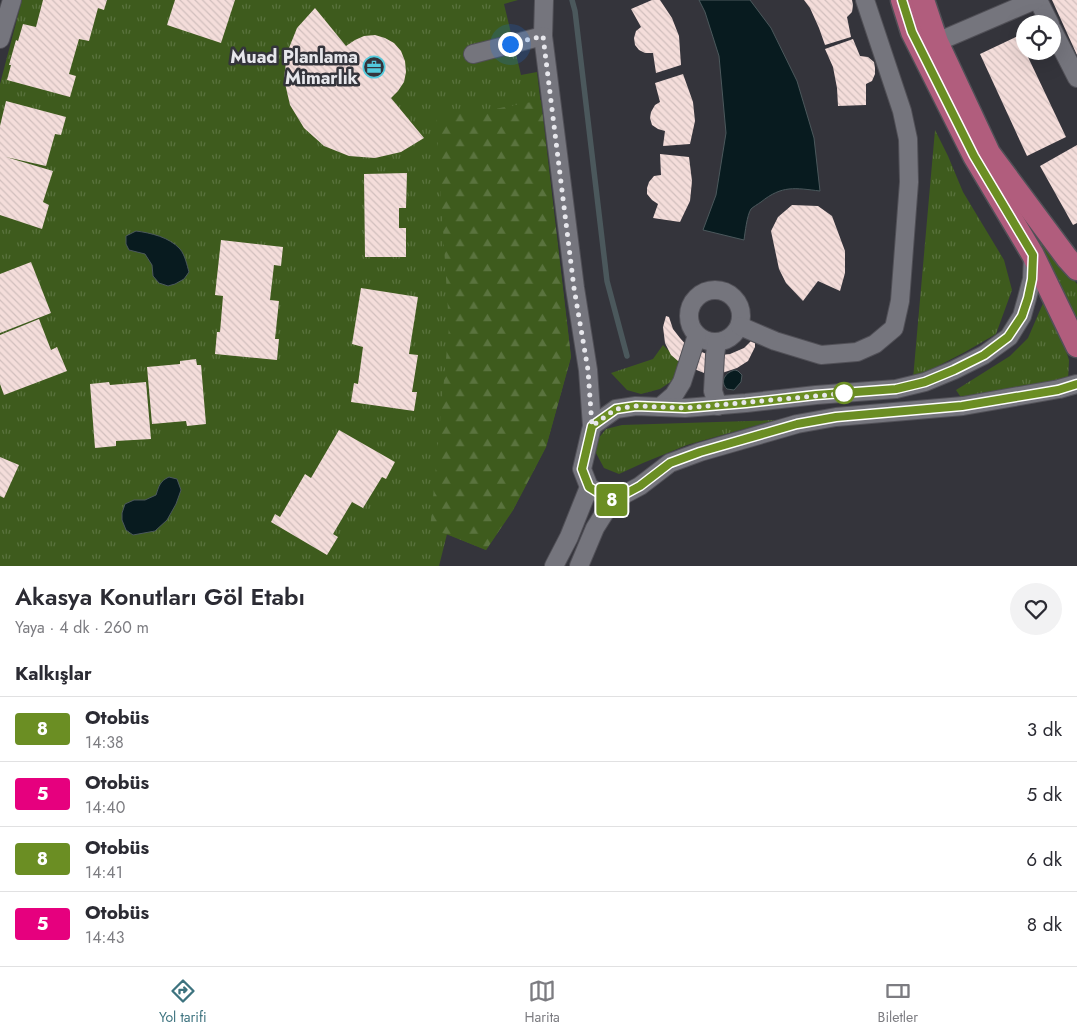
<!DOCTYPE html>
<html lang="tr">
<head>
<meta charset="utf-8">
<style>
	:root { --surface:#fff; --page:#f2f2f3; --text:#2b2b33; --muted:#7c7c81; --line:#e1e1e2; --accent:#3d737f }
	body { margin:0; font-family:Jost,sans-serif; background:var(--page); color:var(--text); height:100vh; display:flex; flex-direction:column; font-size:19px; white-space:nowrap }
	* { box-sizing:border-box; margin:0 }
	p { font-size:16px; color:var(--muted) }
	.icon { flex:none; width:28px; height:28px; fill:none; stroke:currentColor; stroke-width:2; stroke-linecap:round; stroke-linejoin:round }
	.map { position:relative; height:566px; overflow:hidden }
	.drawer { display:flex; flex-direction:column; background:var(--surface); flex:1 }
	.drawer>* { flex:none }
	.badge { padding:0 10px; border-radius:4px; font-size:18px; line-height:32px }
	.fabs { position:absolute; left:1016px; top:15px; display:grid; gap:10px }
	.fabs a { display:grid; place-items:center; width:45px; height:45px; border-radius:50%; background:var(--surface); box-shadow:0 5px 20px #0002; font-size:25px }
	.you { position:absolute; width:25px; height:25px; margin:-12px; border:4px solid #fff; border-radius:50%; background:#1a73e8; box-shadow:0 0 0 8px #1a73e833 }
	.map>.badge { position:absolute; translate:-50% -50%; box-shadow:0 0 0 2px #fff }
	h2 { padding:0 15px; font-size:19px; line-height:45px }
	.round { display:grid; place-items:center; flex:none; width:52px; height:52px; border-radius:26px; background:var(--page) }
	.head { display:flex; align-items:center; justify-content:space-between; height:85px; padding:0 15px }
	h1 { font-size:24px; font-weight:600; line-height:38px }
	ul { padding:0; list-style:none }
	li { display:flex; align-items:center; gap:15px; height:65px; padding:0 15px; border-top:1px solid var(--line) }
	li div { flex:1 }
	li b { display:block; font-size:19px }
	li em { font-style:normal }
	li .badge { min-width:55px; font-weight:700; text-align:center }
	.tabs { display:flex; justify-content:space-around; align-items:center; height:70px; border-top:1px solid var(--line); background:var(--surface); font-size:14px; color:var(--muted) }
	.tabs a { display:grid; justify-items:center; gap:2px }
	.tabs .on { color:var(--accent) }
	.map>svg:first-child { display:block }
</style>
</head>
<body>
<div class="map">
<svg width="1077" height="566" viewBox="0 0 1077 566">
	<defs>
		<pattern id="grass-tufts" width="24" height="20" patternUnits="userSpaceOnUse" patternTransform="scale(1.25)"><rect width="24" height="20" fill="#3e5b1d"/><path d="M3 7l-1-3M5 7V3M7 7l1-3M15 17l-1-3M17 17v-4M19 17l1-3" fill="none" stroke="#5a733e"/></pattern>
		<pattern id="forest-firs" width="22" height="20" patternUnits="userSpaceOnUse" patternTransform="scale(1.25)"><rect width="22" height="20" fill="#3e5b1d"/><path d="M5 1l3.5 6h-7zM16 11l3.5 6h-7z" fill="#5a733e"/></pattern>
		<pattern id="building-back-hatch" width="6" height="6" patternUnits="userSpaceOnUse" patternTransform="scale(1.25)"><rect width="6" height="6" fill="#f4ddda"/><path d="M-1 5l2 2M0 0l6 6M5-1l2 2" fill="none" stroke="#d1bfbd"/></pattern>
	</defs>
	<rect width="100%" height="100%" fill="#34343b"/>
	<g fill="url(#grass-tufts)">
		<polygon points="22,0 518,0 504,4 521,75 537,72 571,357 546,447 513,510 486,550 447,534 439,566 0,566 0,84"/>
		<polygon points="935,130 948,156 963,192 1004,260 1012,290 996,334 965,352 913,379"/>
		<polygon points="1005,192 1077,284 1077,329"/>
		<polygon points="1044,301 1057,323 1069,360 1068,382 966,399 960,396 956,390 1010,356 1028,338"/>
		<polygon points="663,345 683,365 672,381 660,389 641,394 627,390 611,373 653,359"/>
		<polygon points="776,420 687,445 643,463 619,474 604,468 596,453 597,440 606,429 622,425"/>
	</g>
	<polygon fill="url(#forest-firs)" points="541,100 571,357 546,447 513,510 486,550 446,534 430,530 449,327 436,115 490,110"/>
	<g fill="#081b1f" stroke="#4b585c">
		<path d="M699,0H750L771,28L797,81L814,138L820,191C795,188 782,185 761,202C758,204 753,207 751,209C747,215 745,233 744,240L703,230L716,195L726,133L719,56L705,12Z"/>
		<path d="M136,231C151,233 169,237 180,249C185,255 187,265 189,272L184,279L175,284L168,286L159,283L153,276L152,265L145,254L129,250L126,244V236Z"/>
		<path d="M735,370L738,371L742,375L741,382L734,390L727,389C719,381 726,372 735,370Z"/>
		<path d="M169,477L177,479L181,490L176,504L167,520L155,531L133,535L126,530L122,520V513L125,504L134,500H145L156,495C159,486 160,481 169,477Z"/>
	</g>
	<g fill="none" stroke-linecap="round" stroke-linejoin="round">
		<polyline stroke="#4b585c" stroke-width="5.5" points="572,0 575,11 607,281 627,356"/>
	</g>
	<g fill="url(#building-back-hatch)">
		<polygon points="43,0 107,0 104,10 98,8 89,41 79,39 69,74 76,76 70,97 7,80 11,65 9,65 16,40 18,41 23,24 36,27"/>
		<polygon points="175,0 235,0 221,43 167,25"/>
		<polygon points="652,0 660,0 672,18 679,36 681,65 656,73 653,53 645,53 639,50 635,45 634,38 636,31 641,27 631,9"/>
		<polygon points="804,0 852,0 853,5 852,12 847,17 851,37 825,45 819,28 810,8"/>
		<polygon points="1052,0 1077,0 1077,55"/>
		<polygon points="315,8 346,46 355,40 364,36 375,35 385,38 394,43 401,51 405,61 406,72 404,82 398,91 391,98 424,138 401,152 375,158 349,156 324,146 304,128 290,105 284,79 287,53 297,28"/>
		<polygon points="1018,36 1066,137 1027,156 980,54"/>
		<polygon points="853,39 860,56 868,57 874,62 875,68 875,74 872,81 866,84 866,105 838,106 837,88 833,67 825,49"/>
		<polygon points="683,74 693,102 695,121 690,144 663,146 665,131 658,129 652,125 650,118 651,112 655,105 660,102 655,83"/>
		<polygon points="6,101 66,117 61,135 55,134 46,166 6,157 53,171 43,202 49,205 42,229 0,215 0,126"/>
		<polygon points="1077,145 1077,223 1073,225 1040,166"/>
		<polygon points="660,154 689,157 692,181 690,201 680,222 653,218 658,204 652,200 647,194 647,188 649,182 654,176 661,175"/>
		<polygon points="407,173 406,208 399,208 399,228 406,228 406,257 365,257 364,174"/>
		<polygon points="792,205 818,206 832,216 845,251 845,273 840,291 818,281 803,301 786,283 779,269 771,231 778,217"/>
		<polygon points="221,240 283,247 281,266 274,265 270,300 279,301 275,339 279,339 277,360 215,354 217,332 220,332 223,296 215,295"/>
		<polygon points="31,262 51,313 0,333 0,274"/>
		<polygon points="361,288 418,297 409,354 418,355 412,392 417,392 414,411 351,402 354,383 358,384 363,347 352,344"/>
		<polygon points="666,316 669,317 673,329 680,338 688,347 707,354 721,355 730,354 744,348 751,341 755,342 755,347 748,361 737,368 722,373 709,374 704,373 687,366 678,361 671,355 665,343 663,327"/>
		<polygon points="39,319 51,350 57,347 67,371 4,395 0,384 0,335"/>
		<polygon points="196,359 197,365 201,365 206,424 187,426 186,421 152,424 147,367 180,364 180,361"/>
		<polygon points="109,382 110,385 146,382 151,439 116,441 116,446 95,448 90,384"/>
		<polygon points="339,430 395,462 386,479 382,477 363,508 352,502 333,534 338,537 327,555 271,522 275,514 280,517 305,474 311,478"/>
		<polygon points="0,457 19,465 4,498 0,496"/>
	</g>
	<g fill="none" stroke-linecap="round" stroke-linejoin="round">
		<g stroke="#515057" stroke-width="20">
			<g id="minor">
				<polyline points="544,0 543,36 575,288 588,370 592,426 582,469 589,487 569,537 554,566"/>
				<polyline points="1038,0 1050,24"/>
				<polyline points="1052,29 1077,78"/>
				<polyline points="0,39 12,0"/>
				<polyline points="937,42 1035,0"/>
				<polyline points="473,54 543,36"/>
				<circle cx="715" cy="316" r="26"/>
				<polyline points="740,326 775,341 821,355 857,352 875,344 894,328 900,301 909,182 908,139 902,111 865,0"/>
				<polyline points="717,342 715,355 713,391 718,406"/>
				<polyline points="660,407 674,395 682,382 697,335"/>
				<polyline points="592,426 616,409 636,406 685,408 746,403 816,395 896,389 925,382 954,370 984,355 1009,337 1022,316 1027,298 1032,279 1033,256"/>
				<polyline points="589,487 612,501 640,486 670,463 700,452 797,424 836,417 963,406 1059,389 1077,384"/>
				<polyline points="579,566 595,528 612,501"/>
			</g>
		</g>
		<g stroke="#515057" stroke-width="25">
			<g id="major">
				<polyline points="902,0 912,32 974,156 1033,255 1077,346"/>
				<polyline points="923,0 937,42 989,153 1067,258 1077,269"/>
			</g>
		</g>
		<use href="#minor" stroke="#75757d" stroke-width="18"/>
		<use href="#major" stroke="#b15d7d" stroke-width="22"/>
	</g>
	<g fill="none" stroke-linecap="round" stroke-linejoin="round">
		<g stroke="#fff" stroke-width="11">
			<polyline id="line" points="902,0 912,32 974,156 1033,255 1032,279 1028,298 1022,316 1008,337 984,355 954,370 925,382 896,389 816,395 746,403 685,408 636,406 616,409 592,426 582,469 589,487 612,501 640,486 670,463 700,452 797,424 836,417 962,406 1058,390 1077,384"/>
		</g>
		<use href="#line" stroke="#6b8e23" stroke-width="8"/>
		<polyline stroke="#e7e7ec" stroke-width="5" stroke-dasharray="0 9" points="510,44 543,36 574,288 588,370 592,426 616,409 636,406 685,408 848,393 844,393"/>
	</g>
	<defs>
		<g id="office-ring" transform="scale(1.125)"><circle r="9.5" fill="#34343b" stroke="#53cadc" stroke-width="1.5"/><path d="M-6-3h4V-5.5h4V-3h4V5H-6ZM-1-4.5V-3h2v-1.5ZM-6 0V1H6V0Z" fill="#53cadc"/></g>
	</defs>
	<g fill-rule="evenodd">
		<use href="#office-ring" x="374" y="67"/>
	</g>
	<circle fill="#fff" stroke="#6b8e23" stroke-width="2.5" cx="844" cy="393" r="10"/>
	<g text-anchor="middle" dominant-baseline="central" stroke-width="5" stroke-linejoin="round" paint-order="stroke">
		<g font-size="18" font-weight="bold" fill="#e7e7ec" stroke="#34343b" text-anchor="end">
			<text x="358" y="57">Muad Planlama<tspan x="358" dy="21">Mimarlık</tspan></text>
		</g>
	</g>
</svg>
<div class="fabs">
<a><svg class="icon" aria-label="locate" viewBox="0 0 24 24"><circle cx="12" cy="12" r="6"/><path d="M12 2v4M12 18v4M2 12h4M18 12h4"/></svg></a>
</div>
<div class="you" style="left:510px;top:44px"></div>
<b class="badge" style="left:612px;top:500px;background:#6b8e23;color:#fff">8</b>
</div>
<section class="drawer">
<div class="head"><div><h1>Akasya Konutları Göl Etabı</h1><p>Yaya · 4 dk · 260 m</p></div><a class="round"><svg class="icon" aria-label="heart" viewBox="0 0 24 24"><path d="M12 20l-8-8c-3-5 5-10 8-4 3-6 11-1 8 4z"/></svg></a></div>
<h2>Kalkışlar</h2>
<ul>
<li><span class="badge" style="background:#6b8e23;color:#fff">8</span><div><b>Otobüs</b><p>14:38</p></div><em>3 dk</em></li>
<li><span class="badge" style="background:#e6007e;color:#fff">5</span><div><b>Otobüs</b><p>14:40</p></div><em>5 dk</em></li>
<li><span class="badge" style="background:#6b8e23;color:#fff">8</span><div><b>Otobüs</b><p>14:41</p></div><em>6 dk</em></li>
<li><span class="badge" style="background:#e6007e;color:#fff">5</span><div><b>Otobüs</b><p>14:43</p></div><em>8 dk</em></li>
</ul>
</section>
<nav class="tabs">
<a class="on"><svg class="icon" aria-label="directions" viewBox="0 0 24 24"><path d="M12 3l9 9-9 9-9-9zM9 14v-3h6M13 9l2 2-2 2"/></svg>Yol tarifi</a>
<a><svg class="icon" aria-label="map" viewBox="0 0 24 24"><path d="M3 6l6-2 6 2 6-2v14l-6 2-6-2-6 2zM9 4v14M15 6v14"/></svg>Harita</a>
<a><svg class="icon" aria-label="tickets" viewBox="0 0 24 24"><path d="M3 7h18v10H3zM15 7v10"/></svg>Biletler</a>
</nav>
</body>
</html>
